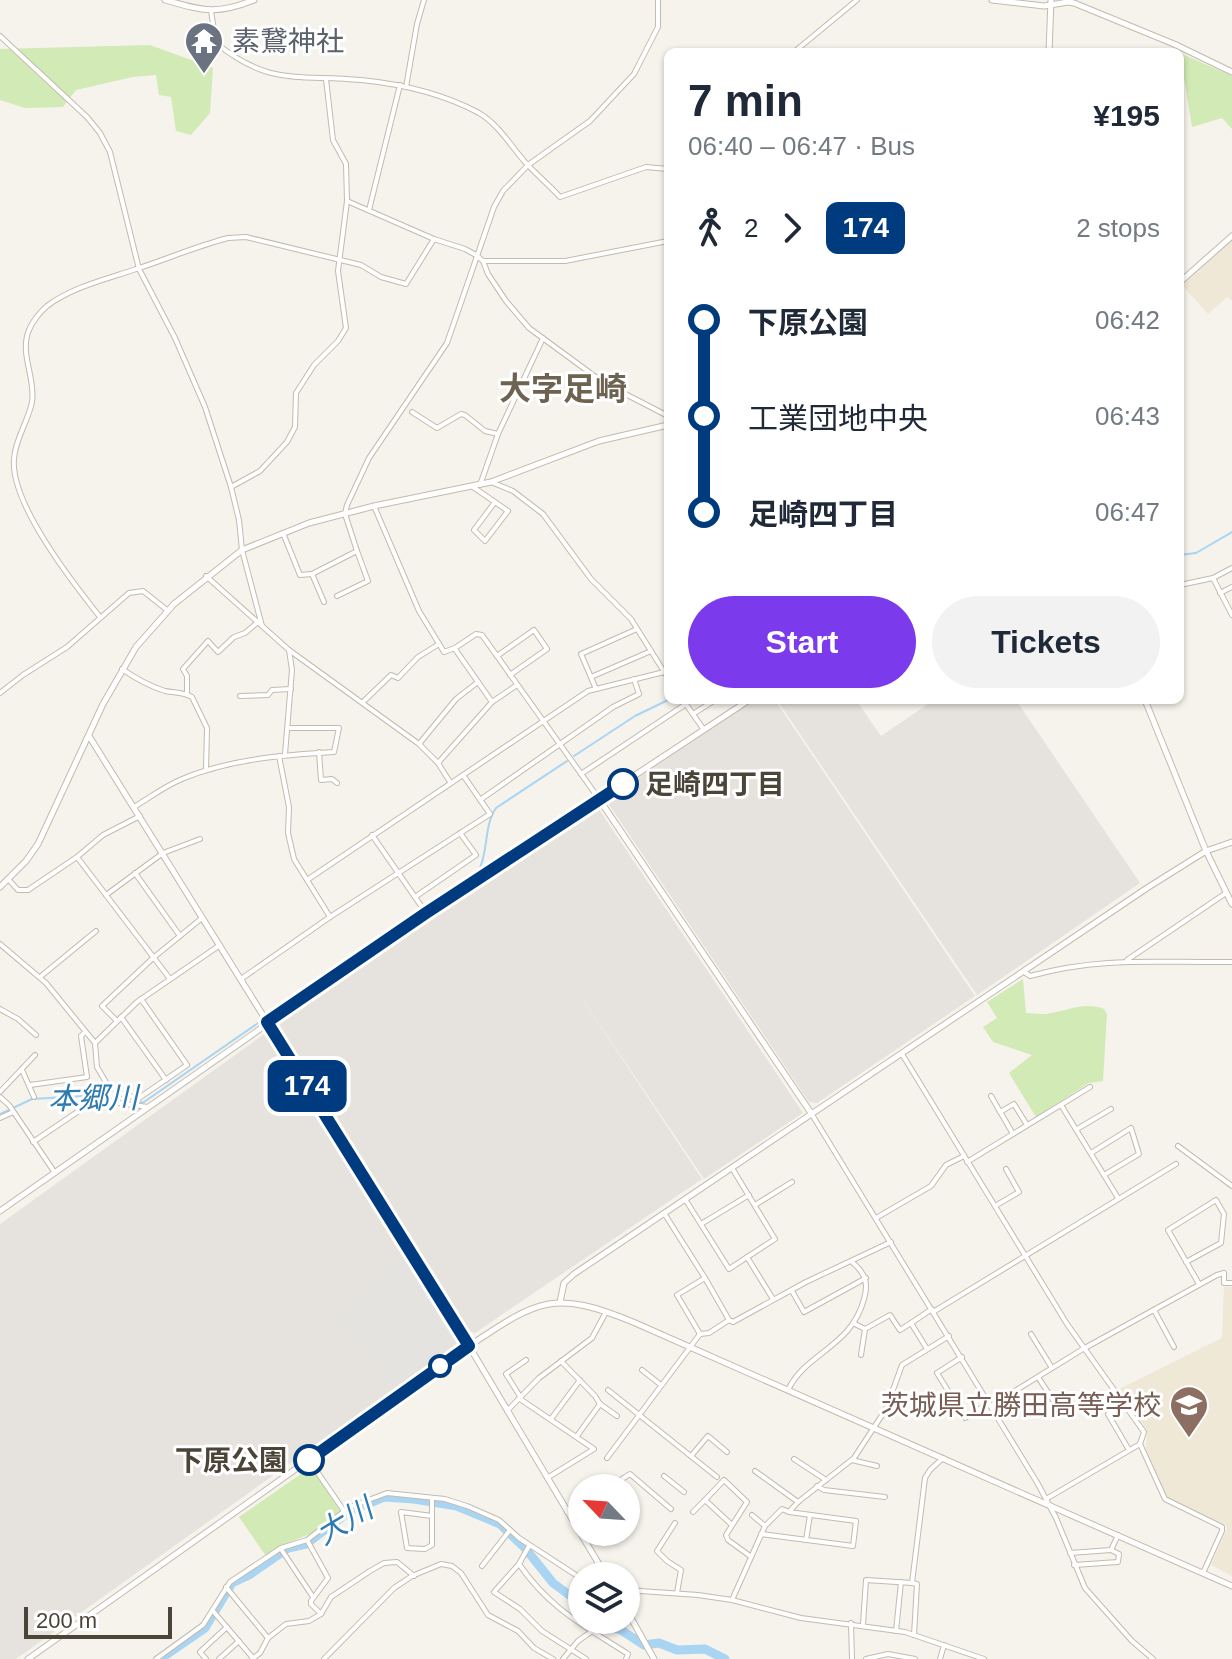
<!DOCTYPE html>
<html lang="en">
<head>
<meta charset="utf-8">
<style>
	:root { --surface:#fff; --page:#f2f2f3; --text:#1f2937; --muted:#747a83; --accent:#7c3aed }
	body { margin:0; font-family:Arial,"Noto Sans JP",sans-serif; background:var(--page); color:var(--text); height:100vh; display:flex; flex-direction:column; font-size:30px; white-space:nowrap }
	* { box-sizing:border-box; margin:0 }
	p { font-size:26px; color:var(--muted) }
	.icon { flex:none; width:44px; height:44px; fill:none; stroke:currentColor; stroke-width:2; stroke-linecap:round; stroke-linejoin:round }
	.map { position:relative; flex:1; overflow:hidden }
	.sheet { position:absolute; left:664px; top:48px; width:520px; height:656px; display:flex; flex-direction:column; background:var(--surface); border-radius:12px; box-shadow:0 2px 6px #0004 }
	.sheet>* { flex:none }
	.badge { padding:0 16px; border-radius:12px; font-size:28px; line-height:52px }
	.needle { width:52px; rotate:295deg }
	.buttons { position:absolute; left:568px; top:1474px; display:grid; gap:16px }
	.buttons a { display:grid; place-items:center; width:72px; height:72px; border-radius:50%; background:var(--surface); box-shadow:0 2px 6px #0004; font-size:40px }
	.scale { position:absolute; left:24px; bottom:20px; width:148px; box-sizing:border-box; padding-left:8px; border:4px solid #4b4439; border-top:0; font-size:22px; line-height:28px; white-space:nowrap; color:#4b4439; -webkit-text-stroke:6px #fff; paint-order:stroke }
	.map>.badge { position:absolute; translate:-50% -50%; box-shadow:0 0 0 4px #fff }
	.legs { display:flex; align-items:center; gap:12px; height:88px; padding:0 24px; font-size:26px }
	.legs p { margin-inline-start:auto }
	.headline { display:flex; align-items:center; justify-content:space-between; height:136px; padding:0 24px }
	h1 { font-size:44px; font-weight:600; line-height:60px }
	.primary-button { display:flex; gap:16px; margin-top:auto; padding:16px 24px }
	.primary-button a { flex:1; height:92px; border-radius:48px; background:var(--accent); color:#fff; font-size:32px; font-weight:600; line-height:92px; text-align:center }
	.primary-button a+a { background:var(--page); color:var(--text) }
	ul { padding:0 24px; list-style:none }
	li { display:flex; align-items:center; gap:28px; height:96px; font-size:30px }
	li i { display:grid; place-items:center; width:12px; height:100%; margin:0 10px; background:currentColor }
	li i::after { content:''; width:20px; height:20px; margin:-10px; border:6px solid; border-radius:50%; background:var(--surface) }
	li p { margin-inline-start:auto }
	li:first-child i { background:linear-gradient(#0000 50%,currentColor 0) }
	li:last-child i { background:linear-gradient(currentColor 50%,#0000 0) }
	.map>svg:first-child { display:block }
</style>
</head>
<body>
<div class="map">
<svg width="1232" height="1659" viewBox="0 0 1232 1659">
	<rect width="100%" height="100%" fill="#f6f3ec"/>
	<g fill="#e6e2dd">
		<polygon points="754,700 775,700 975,996 817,1103 809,1102 608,803 610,796"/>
		<polygon points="777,700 856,700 881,736 934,700 1016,700 1140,883 977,995"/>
		<polygon points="596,805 803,1113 704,1179 569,979 702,1179 475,1333 468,1331 279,1029 281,1019"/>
		<polygon points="267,1032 460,1342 16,1659 0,1659 0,1224"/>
	</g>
	<g fill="#efe8d6">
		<polygon points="1232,240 1232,301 1227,297 1208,314 1181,284"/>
		<polygon points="1224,1287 1232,1287 1232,1576 1211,1565 1227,1529 1226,1525 1166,1498 1146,1448 1147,1430 1119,1389 1222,1338"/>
	</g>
	<g fill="#d2eab5">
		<polygon points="150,45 213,68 210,113 191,135 176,131 171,97 159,95 156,75 133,77 76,90 63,107 25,108 0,100 0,49"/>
		<polygon points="1180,53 1232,76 1232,129 1222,118 1192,127"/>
		<path d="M1023,979L1026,1013C1032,1013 1039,1014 1046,1014C1065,1012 1084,1001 1104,1009L1107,1014L1103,1081L1089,1083L1036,1117L1009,1073L1032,1055L993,1042L983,1027L997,1018L987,1002Z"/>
		<polygon points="311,1467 340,1511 312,1533 283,1545 266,1556 239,1517"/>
	</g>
	<polygon fill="#e5e3e0" points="403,1258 456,1340 389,1390 331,1310"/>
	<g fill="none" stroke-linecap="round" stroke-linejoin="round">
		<g stroke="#a9d4f2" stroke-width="2">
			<polyline points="1180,555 1196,553 1232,532"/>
			<polyline points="574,756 635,716 668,700"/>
			<path d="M268,1015L478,872C489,853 483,827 496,808L567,761"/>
			<polyline points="0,1114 32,1099 83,1096 133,1103 144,1102 261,1021"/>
		</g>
		<g stroke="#a9d4f2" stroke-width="9">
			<polyline points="593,1620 621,1630 644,1645 659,1643 677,1650 705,1649 725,1659"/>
			<polyline points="160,1659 205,1628 232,1583 249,1575 288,1548 306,1544 350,1511 384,1497 414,1499 457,1506 500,1524 525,1548 553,1583 572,1597 582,1609"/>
		</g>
		<g stroke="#c2bbae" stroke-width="6">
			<g id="minor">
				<path d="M211,11L216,43C270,87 299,74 361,80C401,84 444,94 479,113C498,124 511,146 525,162C536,174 549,185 560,197L646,167L668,169"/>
				<polyline points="0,36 87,117 100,133 110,152 139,269 175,338 205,407 231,487 239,520 242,550 262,626"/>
				<polyline points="794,52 857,0"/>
				<polyline points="406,87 417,24 424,0"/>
				<polyline points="347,201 434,239 465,249 476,255 483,261 488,274 506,301 529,328 604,383 668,416"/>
				<polyline points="369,210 400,85"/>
				<polyline points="483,261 565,261 668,241"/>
				<polyline points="412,412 437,428 461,414 465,415 485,431 498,434"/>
				<polyline points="491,482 513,491 543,514 591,579 631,619 668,678"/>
				<polyline points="480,485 498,434 543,338"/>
				<polyline points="231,487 260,471 287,442 295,427 296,393 314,365 338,341 346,328 338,271 347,201 346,164 333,140 326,79"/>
				<polyline points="473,487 508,511 485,541 474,530 495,502"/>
				<polyline points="374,506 419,611 444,652 455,648 476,634 482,635 599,799"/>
				<polyline points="283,533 300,575 312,574 357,551 345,514 347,505 369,458 447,343 494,207 503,191 528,165 590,121 634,74 658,27 658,0"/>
				<polyline points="312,574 324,602"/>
				<polyline points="206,576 289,650 419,744 438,763 450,782"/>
				<polyline points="1213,578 1232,615"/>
				<polyline points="1180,585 1213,578 1232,568"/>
				<polyline points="1220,593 1232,587"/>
				<polyline points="337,596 368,581 357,551"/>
				<path d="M100,617C73,583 10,503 14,459C15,439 28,422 32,402C36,378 19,354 29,330C32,322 40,312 47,306C72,287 107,279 136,269C167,259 197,246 228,238L246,237L361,265L381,277L406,284L434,239"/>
				<polyline points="497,656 534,630 547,649 510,675"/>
				<path d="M122,669C135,678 149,686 165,691C175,693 183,692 192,697L207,728L206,770"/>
				<polyline points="591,677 651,651"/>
				<polyline points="478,682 492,702"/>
				<polyline points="596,689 581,654 637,629"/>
				<polyline points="0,693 23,675 67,647 129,593 143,591 167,610"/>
				<polyline points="187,694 187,676 183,669 208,641 218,652 234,637 245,633 258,622"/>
				<polyline points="240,696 268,695 272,690 291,689"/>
				<polyline points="683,700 704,730"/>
				<polyline points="363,702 391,675 398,678 418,657 439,644"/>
				<polyline points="693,714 715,700"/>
				<polyline points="419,744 456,699 478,682 455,649"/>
				<polyline points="319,752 321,780 332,779 337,783"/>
				<polyline points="285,754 292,670 289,650"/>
				<polyline points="279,756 289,807 288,833 294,859 330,917"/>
				<polyline points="438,763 492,702 517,685"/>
				<polyline points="581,774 686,704"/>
				<polyline points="480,800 613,707 639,694 634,679"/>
				<path d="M134,807C149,798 165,786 182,779C230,759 283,755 334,752L339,728H289"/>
				<polyline points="140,816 103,835 77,857 170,979"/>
				<polyline points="372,835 426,913"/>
				<polyline points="135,873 180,936"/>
				<polyline points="9,880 18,890 28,890 77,857"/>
				<polyline points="307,880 588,691 668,671"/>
				<polyline points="106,895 163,853 200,839"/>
				<polyline points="415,897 476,855 460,833"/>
				<polyline points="0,944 46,983 95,1043 97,1067 107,1084 124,1095 139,1098 187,1065 141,999"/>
				<polyline points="1127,960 1226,893"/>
				<path d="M1024,972L1030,976C1102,956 1159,963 1232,962"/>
				<polyline points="40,977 96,931"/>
				<polyline points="241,979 330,917 490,814 463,775"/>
				<polyline points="0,1009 18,1019 36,1035"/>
				<polyline points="121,1017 166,1080"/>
				<polyline points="117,1021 102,1006 153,958 202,918"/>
				<polyline points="95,1043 137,1002 220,945"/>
				<polyline points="902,1054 1067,1324 1144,1432 1140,1444 1165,1499 1222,1527 1222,1531 1203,1573"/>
				<polyline points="22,1070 34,1097"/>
				<polyline points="30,1085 87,1077 81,1036 85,1032"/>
				<polyline points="0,1092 35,1055"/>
				<polyline points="991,1096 1013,1134"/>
				<polyline points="0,1097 9,1105 55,1173"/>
				<polyline points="1061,1105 1118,1198"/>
				<polyline points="1000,1112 1014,1104 1027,1125"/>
				<polyline points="811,1113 1038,1484 1056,1518 1085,1588 1132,1641 1153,1659"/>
				<polyline points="0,1118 13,1112"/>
				<polyline points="1077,1129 1111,1109"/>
				<polyline points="33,1142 95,1100 148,1107"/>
				<polyline points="1178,1146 1232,1186"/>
				<polyline points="1091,1153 1131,1128 1139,1154 1104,1175"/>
				<polyline points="967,1162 1090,1087"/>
				<polyline points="685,1199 729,1269 775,1239 732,1168"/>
				<polyline points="755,1205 792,1182"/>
				<polyline points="995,1206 1019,1192 1006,1169"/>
				<polyline points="664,1213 705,1278 677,1295 700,1334"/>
				<polyline points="876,1218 931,1186 946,1165 964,1156"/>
				<polyline points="701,1224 749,1195"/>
				<polyline points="747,1257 773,1299"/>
				<polyline points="1186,1262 1221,1243 1224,1214 1216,1200 1168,1230 1199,1284"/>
				<polyline points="705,1278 729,1320"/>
				<polyline points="792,1291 804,1312 866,1278"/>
				<polyline points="1154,1310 1174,1347"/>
				<polyline points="933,1312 1176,1164"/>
				<polyline points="853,1323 865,1329 890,1315 900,1330 911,1323 927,1349"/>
				<polyline points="911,1323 932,1309"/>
				<polyline points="1031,1334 1052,1368"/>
				<polyline points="861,1355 865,1329"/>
				<polyline points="962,1357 937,1373 965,1418 989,1403"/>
				<polyline points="561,1361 595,1396 600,1404 577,1436"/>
				<polyline points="642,1370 661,1385"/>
				<polyline points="1038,1377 1060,1411"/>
				<polyline points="608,1390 717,1477"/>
				<path d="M788,1390C806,1352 851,1348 864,1299C869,1282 865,1273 851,1261"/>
				<polyline points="521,1398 506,1374 526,1360"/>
				<polyline points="520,1399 594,1449 547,1478"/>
				<polyline points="600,1404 617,1416"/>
				<polyline points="1124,1404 1108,1414 1129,1450"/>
				<polyline points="992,1405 1083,1349 1217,1275 1224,1273 1224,1283 1232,1283"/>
				<polyline points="507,1411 539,1378 592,1338 606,1312"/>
				<polyline points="551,1419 580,1380"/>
				<polyline points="691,1456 708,1436 727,1452"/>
				<polyline points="607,1458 700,1334 709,1333 729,1320 733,1322 806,1282 891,1242"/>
				<polyline points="794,1459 826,1480"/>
				<polyline points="309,1460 344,1511"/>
				<polyline points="852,1460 877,1466"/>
				<polyline points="755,1471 798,1502"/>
				<polyline points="664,1476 684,1492"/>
				<polyline points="817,1486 824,1490 885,1497"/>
				<polyline points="608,1488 630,1474 671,1509"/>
				<polyline points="1046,1499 1140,1444"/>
				<polygon points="401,1512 432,1516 432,1545 425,1549 407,1548"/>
				<polyline points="567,1512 582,1504"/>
				<polyline points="693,1512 705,1500"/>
				<polyline points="752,1515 765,1526"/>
				<polyline points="432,1516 432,1499"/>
				<polyline points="675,1523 657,1551 667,1561 681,1570 677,1593"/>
				<polyline points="732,1525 705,1500 724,1480 747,1502 726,1535 728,1540 750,1556"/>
				<polyline points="761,1534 853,1546 856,1521 789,1512"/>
				<polyline points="307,1540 328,1578 311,1601 311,1604 321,1614"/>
				<polyline points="806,1540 810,1515"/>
				<path d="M529,1546L519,1564C550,1609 583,1625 628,1654L626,1659"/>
				<polyline points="281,1549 313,1597"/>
				<polyline points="1070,1553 1111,1550"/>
				<polyline points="519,1564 494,1592 520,1609 542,1631 586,1659"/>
				<polyline points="1074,1565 1118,1562 1119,1554 1111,1550 1118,1535"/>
				<polyline points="482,1566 510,1530"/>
				<polyline points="226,1587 268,1638"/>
				<polyline points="626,1590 698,1595 732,1600 801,1618 905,1632 984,1659"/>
				<polyline points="732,1600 765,1526 782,1509 789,1512 798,1502 854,1458 886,1409 902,1365 949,1336"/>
				<polyline points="213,1611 253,1658"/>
				<polyline points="851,1623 852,1659"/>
				<polyline points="863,1624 866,1580 912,1583"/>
				<polyline points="896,1631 901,1582"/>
				<polyline points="914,1635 917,1584 912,1583 925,1478 930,1470 943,1458"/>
				<polyline points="156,1659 203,1625 230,1582 281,1548 307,1540 350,1507 387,1493 445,1499 467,1506 499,1520 519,1538 582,1579"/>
				<polyline points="206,1659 200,1652 227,1627"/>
				<polyline points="219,1659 239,1641"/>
				<polyline points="252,1659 260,1653 268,1638 286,1624 309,1621 321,1614 331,1597 370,1571 384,1563 397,1562 414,1576"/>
				<polyline points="324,1659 394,1588 412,1576 441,1564 452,1566 461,1573 488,1615 518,1631 534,1648 553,1659"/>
				<polyline points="563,1659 578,1641 608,1620"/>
				<polyline points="866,1659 888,1654 915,1659"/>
				<polyline points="940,1659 944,1645"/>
			</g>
		</g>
		<g stroke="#c2bbae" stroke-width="7">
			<g id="tertiary">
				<path d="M165,0C204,11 216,15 254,0"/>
				<polyline points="992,0 1044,6 1068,2 1074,3 1174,44 1232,72"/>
				<polyline points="1049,52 1051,0"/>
				<polyline points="1180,282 1232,236"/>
				<polyline points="1145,700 1206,851 1232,904"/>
				<polyline points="89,736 469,1346 606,1576"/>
				<polyline points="599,799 811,1113"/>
				<polyline points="0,887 26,861 38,844 103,704 136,647 174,604 242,550 309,523 374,506 491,482 599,441 668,425"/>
				<polyline points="0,1211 426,913 749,700"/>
				<polyline points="560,1302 564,1283 574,1274 1147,888 1206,851 1232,842"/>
				<polyline points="626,1609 654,1659"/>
				<path d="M28,1659L469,1346C538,1300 553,1289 633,1322L1232,1586"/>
			</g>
		</g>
		<use href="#minor" stroke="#fff" stroke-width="4"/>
		<use href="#tertiary" stroke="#fff" stroke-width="5"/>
	</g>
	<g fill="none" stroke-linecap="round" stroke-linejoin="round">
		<g stroke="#fff" stroke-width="18">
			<polyline id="line-1" points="309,1460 469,1346 267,1022 426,913 623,784"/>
		</g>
		<use href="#line-1" stroke="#003b80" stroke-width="12"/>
	</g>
	<defs>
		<g id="temple-pin" transform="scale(2)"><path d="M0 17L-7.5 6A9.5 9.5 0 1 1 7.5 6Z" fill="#6b7280" stroke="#fff"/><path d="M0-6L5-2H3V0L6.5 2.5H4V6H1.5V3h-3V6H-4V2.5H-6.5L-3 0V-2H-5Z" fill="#fff"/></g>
		<g id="school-pin" transform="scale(2)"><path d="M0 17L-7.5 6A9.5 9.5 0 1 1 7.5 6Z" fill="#8d6e63" stroke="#fff"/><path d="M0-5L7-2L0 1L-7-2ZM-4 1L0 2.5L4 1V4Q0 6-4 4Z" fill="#fff"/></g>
	</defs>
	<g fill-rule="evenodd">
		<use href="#temple-pin" x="204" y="41"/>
		<use href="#school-pin" x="1189" y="1405"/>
	</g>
	<g fill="#fff" stroke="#003b80" stroke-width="4">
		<circle cx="623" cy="784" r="14"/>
		<circle cx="440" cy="1366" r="10"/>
		<circle cx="309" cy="1460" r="14"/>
	</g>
	<g text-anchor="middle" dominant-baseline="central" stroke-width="6" stroke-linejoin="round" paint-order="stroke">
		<g font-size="28" fill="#5b616d" stroke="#fff" text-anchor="start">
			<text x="232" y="41">素鵞神社</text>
		</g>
		<g font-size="28" font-weight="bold" fill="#4b4439" stroke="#fff" text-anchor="start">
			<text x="645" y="784">足崎四丁目</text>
			<text x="287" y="1460" text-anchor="end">下原公園</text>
		</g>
		<g font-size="28" fill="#785e54" stroke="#fff" text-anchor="end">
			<text x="1161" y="1405">茨城県立勝田高等学校</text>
		</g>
		<g font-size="30" font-style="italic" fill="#2e7ab2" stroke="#fff">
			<text transform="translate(93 1098) rotate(-1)">本郷川</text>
			<text transform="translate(344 1521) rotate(-31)">大川</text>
		</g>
		<g font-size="32" font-weight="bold" fill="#6e6250" stroke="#fff">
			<text x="563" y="389">大字足崎</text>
		</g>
	</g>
</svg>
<div class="buttons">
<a><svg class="needle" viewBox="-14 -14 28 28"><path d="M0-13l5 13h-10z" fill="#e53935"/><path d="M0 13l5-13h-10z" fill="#747a83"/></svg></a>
<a><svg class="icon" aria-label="layers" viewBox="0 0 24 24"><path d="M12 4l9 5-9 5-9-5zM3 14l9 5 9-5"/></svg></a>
</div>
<div class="scale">200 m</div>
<b class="badge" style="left:307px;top:1086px;background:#003b80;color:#fff">174</b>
<section class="sheet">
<div class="headline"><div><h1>7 min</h1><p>06:40 – 06:47 · Bus</p></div><b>¥195</b></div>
<div class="legs"><svg class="icon" aria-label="walk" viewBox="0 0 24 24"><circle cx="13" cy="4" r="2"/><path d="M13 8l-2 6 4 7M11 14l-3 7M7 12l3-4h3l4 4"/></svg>2<svg class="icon" aria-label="forward" viewBox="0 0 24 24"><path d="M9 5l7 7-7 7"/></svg><b class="badge" style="background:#003b80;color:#fff">174</b><p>2 stops</p></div>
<ul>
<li><i style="color:#003b80"></i><b>下原公園</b><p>06:42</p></li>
<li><i style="color:#003b80"></i><span>工業団地中央</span><p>06:43</p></li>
<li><i style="color:#003b80"></i><b>足崎四丁目</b><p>06:47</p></li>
</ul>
<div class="primary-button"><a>Start</a><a>Tickets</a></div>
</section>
</div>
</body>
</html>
